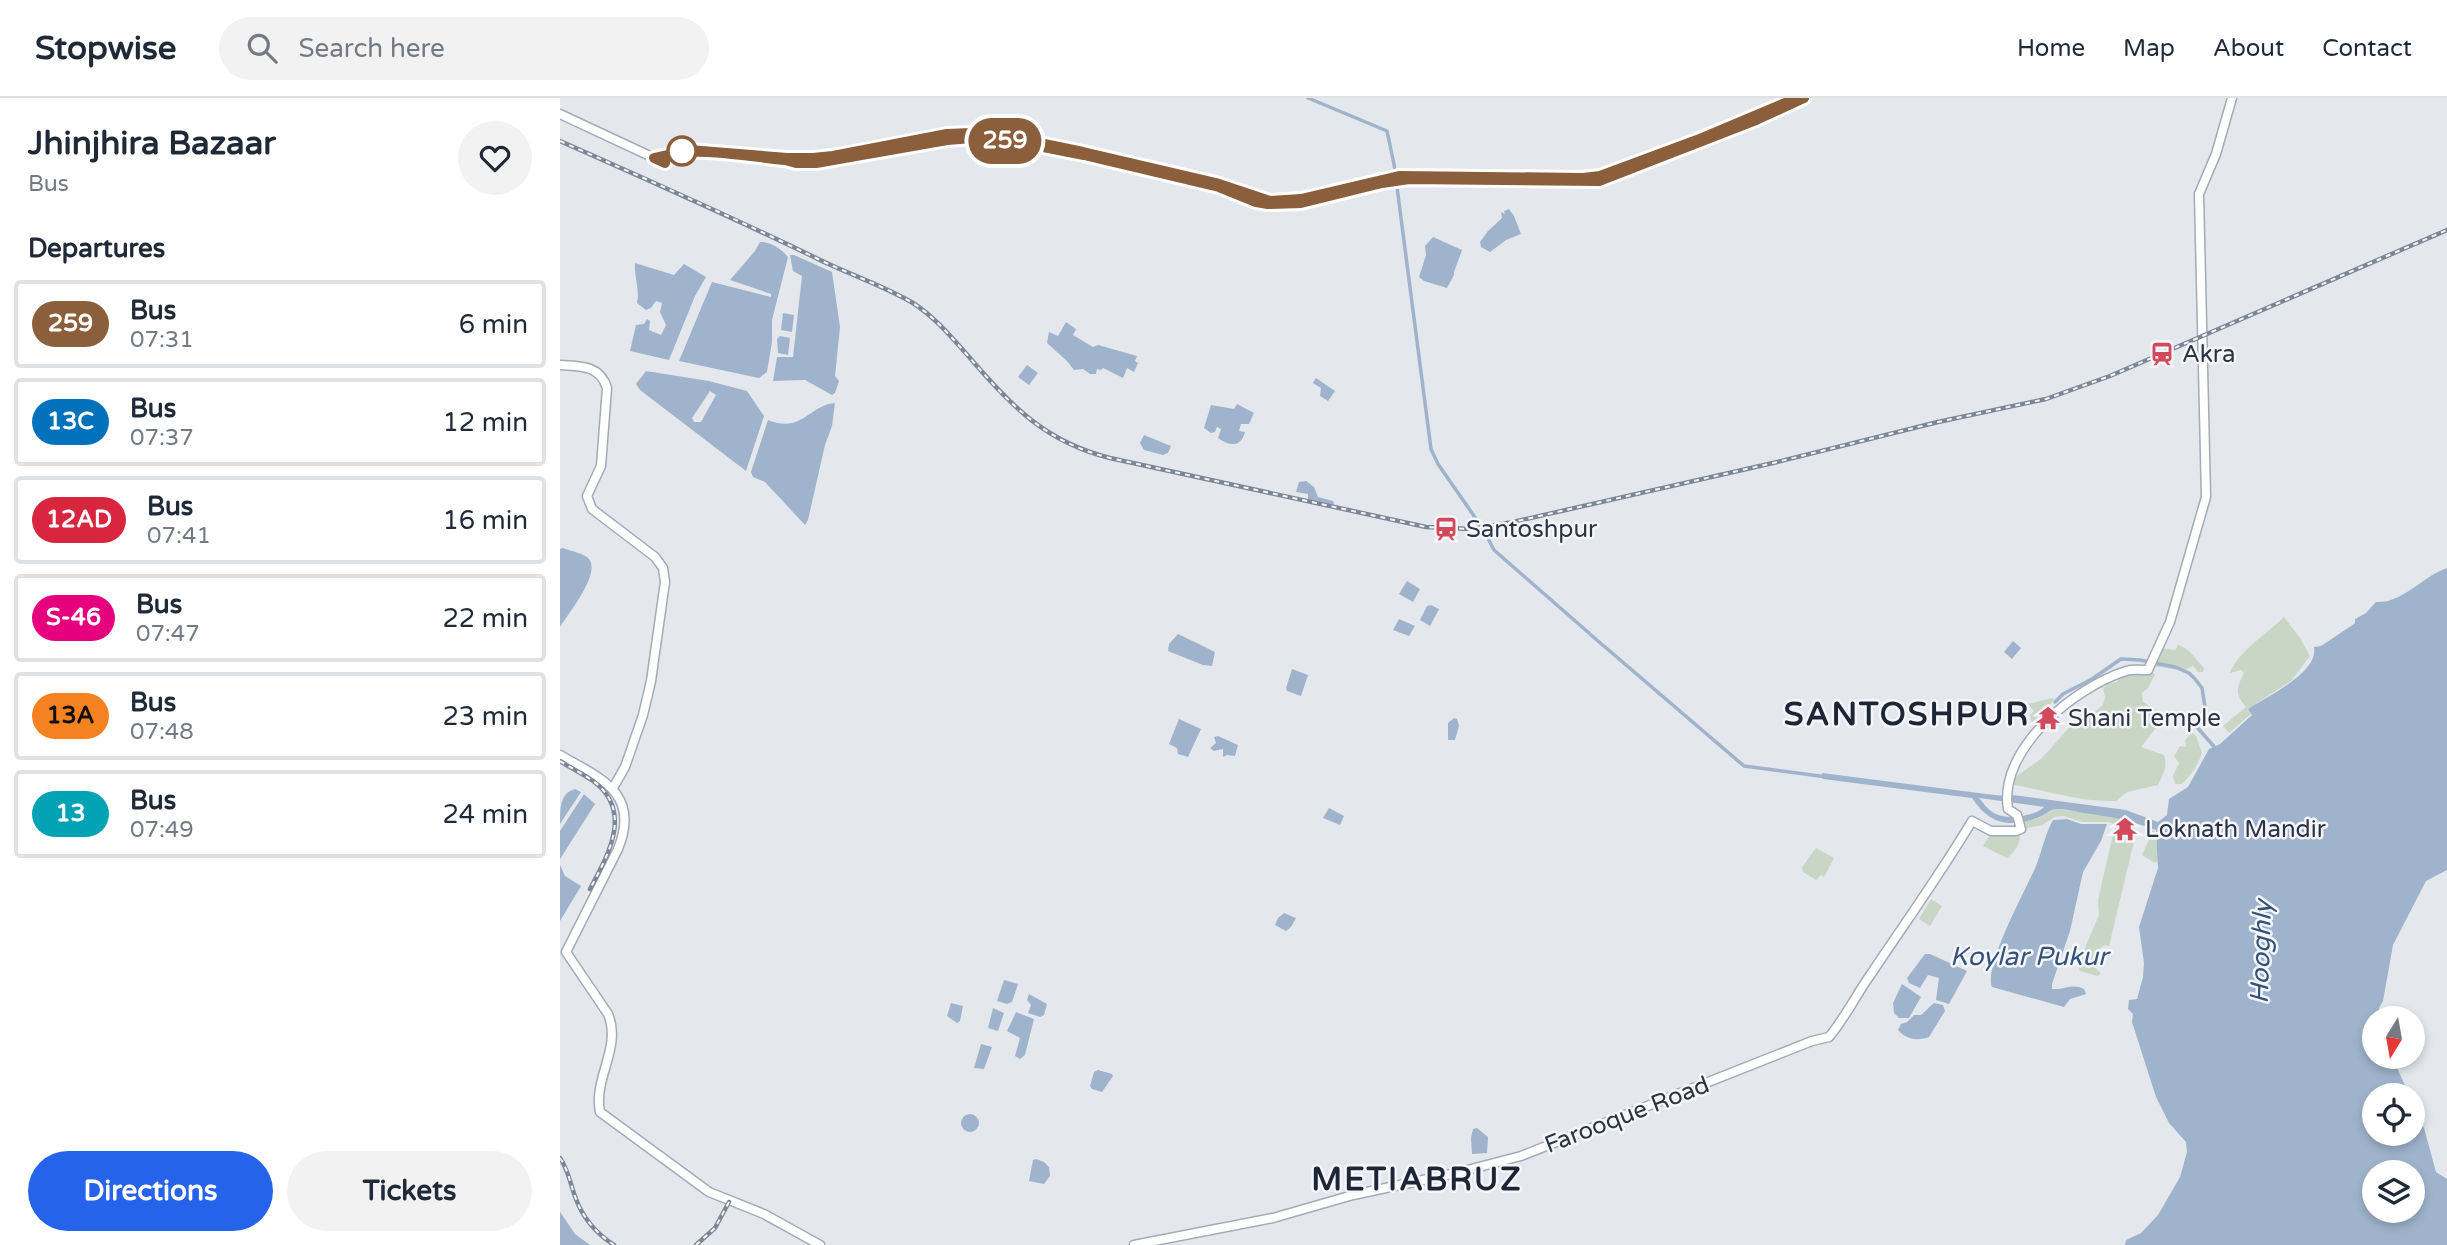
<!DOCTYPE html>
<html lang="en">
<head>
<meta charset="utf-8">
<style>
	:root { --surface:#fff; --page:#f2f2f3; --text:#1f2937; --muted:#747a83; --line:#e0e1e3; --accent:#2563eb }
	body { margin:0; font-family:"Varela Round",sans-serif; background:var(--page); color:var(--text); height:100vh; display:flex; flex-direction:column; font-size:26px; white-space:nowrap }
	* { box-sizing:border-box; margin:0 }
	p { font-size:23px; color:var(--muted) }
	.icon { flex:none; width:38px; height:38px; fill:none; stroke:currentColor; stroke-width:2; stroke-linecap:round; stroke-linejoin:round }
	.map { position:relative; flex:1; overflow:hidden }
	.details { display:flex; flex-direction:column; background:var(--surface); width:560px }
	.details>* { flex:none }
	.badge { padding:0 14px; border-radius:23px; font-size:24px; line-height:46px }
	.needle { width:46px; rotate:191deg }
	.fabs { position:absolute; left:1802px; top:908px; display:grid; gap:14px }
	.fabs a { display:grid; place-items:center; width:63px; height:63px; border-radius:50%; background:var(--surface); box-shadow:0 4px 10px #0003; font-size:35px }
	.map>.badge { position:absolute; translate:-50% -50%; box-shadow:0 0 0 4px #fff }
	h2 { padding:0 28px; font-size:26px; line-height:63px }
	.round { display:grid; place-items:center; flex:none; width:74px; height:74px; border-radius:37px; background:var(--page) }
	.summary { display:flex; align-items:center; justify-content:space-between; height:119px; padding:0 28px }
	h1 { font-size:33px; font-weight:800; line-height:52px }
	.action { display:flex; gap:14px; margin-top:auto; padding:14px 28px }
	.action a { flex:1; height:80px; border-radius:42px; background:var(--accent); color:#fff; font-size:28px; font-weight:800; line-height:80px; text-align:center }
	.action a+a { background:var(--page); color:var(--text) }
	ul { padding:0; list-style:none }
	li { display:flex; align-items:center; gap:21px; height:88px; margin:0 14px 10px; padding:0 14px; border:4px solid var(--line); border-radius:7px }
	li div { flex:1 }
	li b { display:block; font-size:26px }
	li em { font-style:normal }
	li .badge { min-width:77px; font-weight:700; text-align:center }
	header { display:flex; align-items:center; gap:42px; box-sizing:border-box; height:98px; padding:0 35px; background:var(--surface); border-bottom:2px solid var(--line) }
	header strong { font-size:33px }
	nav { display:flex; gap:38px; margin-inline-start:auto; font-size:24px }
	.search { width:490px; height:63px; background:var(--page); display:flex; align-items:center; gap:18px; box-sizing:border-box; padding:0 24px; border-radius:38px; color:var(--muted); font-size:26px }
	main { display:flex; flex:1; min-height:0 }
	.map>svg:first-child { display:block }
</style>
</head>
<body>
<header>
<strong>Stopwise</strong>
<div class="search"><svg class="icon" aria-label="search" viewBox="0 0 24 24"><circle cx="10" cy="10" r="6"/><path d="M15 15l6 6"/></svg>Search here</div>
<nav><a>Home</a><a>Map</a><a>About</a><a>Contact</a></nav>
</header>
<main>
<section class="details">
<div class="summary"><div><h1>Jhinjhira Bazaar</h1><p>Bus</p></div><a class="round"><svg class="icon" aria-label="heart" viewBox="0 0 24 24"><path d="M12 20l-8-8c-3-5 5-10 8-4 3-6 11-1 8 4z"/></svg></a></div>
<h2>Departures</h2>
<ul>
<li><span class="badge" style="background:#8b5e3c;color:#fff">259</span><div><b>Bus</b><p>07:31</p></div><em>6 min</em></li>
<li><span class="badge" style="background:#0072bc;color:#fff">13C</span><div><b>Bus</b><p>07:37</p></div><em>12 min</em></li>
<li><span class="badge" style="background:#d7263d;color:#fff">12AD</span><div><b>Bus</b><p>07:41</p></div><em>16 min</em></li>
<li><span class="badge" style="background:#e6007e;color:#fff">S-46</span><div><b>Bus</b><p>07:47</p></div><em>22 min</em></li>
<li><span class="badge" style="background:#f58220;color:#111">13A</span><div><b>Bus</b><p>07:48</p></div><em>23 min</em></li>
<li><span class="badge" style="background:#00a3b4;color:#fff">13</span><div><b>Bus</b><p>07:49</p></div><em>24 min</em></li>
</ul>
<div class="action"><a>Directions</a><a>Tickets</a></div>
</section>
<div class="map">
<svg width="1887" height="1147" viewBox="0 0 1887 1147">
	<rect width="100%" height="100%" fill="#e4e7ec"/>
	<g fill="#c9d6c5">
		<path d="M1724,519L1740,540L1750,558L1731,583L1688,611L1691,616L1669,635L1663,628L1686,609C1675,596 1676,591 1684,575L1681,572L1670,575C1679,552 1707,536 1724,519Z"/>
		<path d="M1618,547C1630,550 1636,562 1644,570L1643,574H1638L1633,568L1623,573L1593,568L1600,550L1615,552Z"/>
		<path d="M1589,573L1595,576L1588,590L1582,595L1583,604L1597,613L1602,622L1581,649L1604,657C1608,668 1603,677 1598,687L1567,694L1556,703C1521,704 1486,693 1451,686L1453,681L1482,660L1514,624L1521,618H1530L1543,607L1545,599L1543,591L1548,586L1557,584L1561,577Z"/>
		<polygon points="1492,600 1494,602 1473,624 1471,622 1470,617 1474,613 1468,606"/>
		<path d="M1631,634L1636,638L1642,655C1638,667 1631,677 1622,686H1615L1613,678L1619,665L1614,658L1620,648L1626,649L1625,643Z"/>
		<polygon points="1495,711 1547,717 1577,725 1574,732 1548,724 1522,724 1504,718 1495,719 1482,727 1463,731 1461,724 1479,720"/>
		<polygon points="1555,728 1576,735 1549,848 1545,847 1540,850 1535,870 1541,875 1538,878 1520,873 1518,866 1539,817 1538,802"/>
		<polygon points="1590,731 1595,733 1599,762 1595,765 1582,757 1591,737"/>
		<path d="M1432,733H1460C1461,745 1456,753 1447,760L1423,748Z"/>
		<polygon points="1256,750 1274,760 1264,779 1261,777 1256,782 1243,774 1242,769"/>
		<polygon points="1371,801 1382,808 1370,828 1359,821"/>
	</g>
	<g fill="#9fb4cc" fill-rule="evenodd">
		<polygon points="949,111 954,118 961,136 946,142 930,154 921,149 920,144 928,133 942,120 941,114 945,116 944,113"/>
		<polygon points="873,139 902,152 894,174 894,177 887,190 864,183 859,179 866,157 865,148"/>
		<path d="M200,144C211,144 221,151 228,159L212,222V244L207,274L199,280L119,263L152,184L211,199V196L170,182L195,153Z"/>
		<polygon points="230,157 234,157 272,174 280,229 275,278 279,283 275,295 272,297 245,282 213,283 217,259 233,259 242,178 233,173"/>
		<path d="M75,165L114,177L124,166L146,179L135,198L109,262L70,253L76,227L84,226L87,221L90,223L89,232L101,237L106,227L100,214L102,205L96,203L91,210L86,212L77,205C80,191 74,180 75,165Z"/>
		<polygon points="223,215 234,217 232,234 221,232"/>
		<polygon points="506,224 516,231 513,237 533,249 538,247 577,258 575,263 578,265 574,274 567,270 563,280 543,270 541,272 537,271 536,276 530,276 523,271 514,272 507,263 487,245 489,234 498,238"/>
		<polygon points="220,238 230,240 228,257 218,255 217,241"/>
		<polygon points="467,267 478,275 469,287 458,279"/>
		<path d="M86,273L149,283L187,293L204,318L186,373L80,292L76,286ZM150,293L156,297L141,324H134L132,320Z"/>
		<polygon points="756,280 775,293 768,303 760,298 761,290 753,285"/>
		<path d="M275,305L272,328L265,347L248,422L245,427L205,384L193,379L191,374L208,322C242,336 249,307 275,305Z"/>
		<path d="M677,306L694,315L689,326H681L679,333L685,334C681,350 669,348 658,340L661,331L657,329L655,334L651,335L644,330L651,307L674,311Z"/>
		<polygon points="584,337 611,348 608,355 603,357 584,352 580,345"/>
		<polygon points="746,383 754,389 758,399 773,403 774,407 748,402 748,396 736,394 739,384"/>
		<path d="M3,450C10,453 24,455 29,461C41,476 8,516 0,529V451Z"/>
		<path d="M1887,470V772L1866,783L1833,847L1823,903L1819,910L1821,920H1815V959H1837L1835,965L1849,997L1815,998V1036H1853V1006L1864,1030L1876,1074L1887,1081V1147H1565L1566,1142L1581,1135L1598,1117L1620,1079L1627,1054L1626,1044L1609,1025L1596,999L1572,924L1573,916L1568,911L1569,902L1577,901L1583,879L1584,865L1579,829L1598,770L1596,732C1572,723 1549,718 1523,715C1514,713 1505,711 1496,711C1489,712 1484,718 1477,720C1448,730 1429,726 1412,700L1263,681L1262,675L1426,696L1445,698L1453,697L1566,712L1598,724L1607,717L1609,701L1628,689L1649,651L1660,646L1692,617L1688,611C1705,599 1759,575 1754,549L1761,548L1791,528L1795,525V521L1806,515L1816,504C1842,506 1863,478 1887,470ZM1419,700L1484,709C1476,718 1448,722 1436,716C1429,713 1424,706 1419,700ZM1815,1074H1853V1113H1815Z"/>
		<polygon points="847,483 860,491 853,504 839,496"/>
		<polygon points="871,507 879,511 870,528 860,522 867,508"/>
		<polygon points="839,521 855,528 849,538 833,532"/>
		<polygon points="618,536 655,554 652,568 643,567 608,553 609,546"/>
		<polygon points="1453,543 1461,550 1452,561 1444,554"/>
		<polygon points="732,571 748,577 741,598 727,593 726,590"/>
		<polygon points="894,620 897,621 899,628 895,642 888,642 888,625"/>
		<polygon points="619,621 641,631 628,659 618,656 617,650 609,646"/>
		<polygon points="658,638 678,647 675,658 667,657 663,659 663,651 654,653 650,650 656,645 654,639"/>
		<path d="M15,691L21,694L0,726C0,710 0,695 15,691Z"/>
		<polygon points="24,696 35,706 0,761 0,733"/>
		<polygon points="769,710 784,718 780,727 763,720"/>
		<path d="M1507,721L1521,726H1547L1541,743L1523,774L1510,833L1492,886V891C1506,892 1511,885 1524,891L1526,896L1510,901L1504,909L1432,889C1423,868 1466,792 1476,768C1482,753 1485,736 1493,722Z"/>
		<polygon points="0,767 5,778 21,788 0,823"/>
		<polygon points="724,815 736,820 731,829 726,833 715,827 718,820"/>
		<polygon points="1365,856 1370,856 1407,873 1389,906 1376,902 1379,880 1368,877 1360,890 1349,885 1347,880"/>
		<polygon points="444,882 458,886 452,904 447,906 437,903"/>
		<polygon points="1342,886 1361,899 1349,920 1339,920 1334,915 1333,905"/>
		<polygon points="469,896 487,906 484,917 480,919 468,915 471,907 467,902"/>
		<polygon points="391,905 403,908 400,923 397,925 387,918"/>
		<path d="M1374,905L1383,907L1385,913L1369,939C1358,943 1347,942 1338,932L1341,926L1347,924L1354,917H1361Z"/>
		<polygon points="433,910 444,915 438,933 428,930"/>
		<polygon points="456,914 474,921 465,957 460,961 455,958 460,940 447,933"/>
		<polygon points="421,946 432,949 424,971 414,970"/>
		<polygon points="538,972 552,976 553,978 542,994 532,991 530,988 534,974"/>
		<circle cx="410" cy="1025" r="9"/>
		<polygon points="917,1030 928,1039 927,1055 912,1056 911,1040 913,1031"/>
		<polygon points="476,1061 484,1064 489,1069 490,1078 484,1086 469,1083 473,1062"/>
		<polygon points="0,1114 15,1136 30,1147 0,1147"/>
	</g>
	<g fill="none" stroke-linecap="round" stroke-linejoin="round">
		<g stroke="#9fb4cc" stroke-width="3.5">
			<polyline points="748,0 827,33 834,66 871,351 878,366 921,428"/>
			<polyline points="923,431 934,452 1029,535"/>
			<polyline points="1031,537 1184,668 1267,679"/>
			<polyline points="1495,604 1503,596 1532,581 1561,561 1580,562 1615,569 1629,575 1635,581 1642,590 1645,609 1636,628 1657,652"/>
		</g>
		<g stroke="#a3abb8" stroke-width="11">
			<g id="major">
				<polyline points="0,16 105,65 105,60 116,55 130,54 249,62 406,36 458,43 513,54 664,89 696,103 710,105 745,102 814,85 847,80 1025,82 1044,80 1219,11 1241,0"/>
				<path d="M0,267C20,268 40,267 47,290L41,368L27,398L32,411L95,459L103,470L105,484L91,583L83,617L65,669L53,690"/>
				<path d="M0,657C40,680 81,695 58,751L6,854L48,916C62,950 33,980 40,1014L149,1094L204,1116L260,1147"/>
				<path d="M574,1147L713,1120L793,1097L896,1075L961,1058L1252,943L1269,939C1285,920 1296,897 1311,876C1345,825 1381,775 1412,723L1431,733H1456L1461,731L1457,717L1448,711C1438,651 1515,589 1566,573C1573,571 1581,572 1588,572L1610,524L1646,399L1639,96L1656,56L1672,0"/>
			</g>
		</g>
		<use href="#major" stroke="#fff" stroke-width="8"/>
		<g stroke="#7d8696" stroke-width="4.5">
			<g id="rail">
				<path d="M0,43C86,81 172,119 256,160C288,176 322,187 353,205C376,220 392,240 410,260C452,309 486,344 550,360L866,429L910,431L953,424L1213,365L1378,324L1486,301L1550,278L1887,132"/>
				<path d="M0,663C11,670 23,676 33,683C74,713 48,757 30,791"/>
				<path d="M0,1060C9,1073 10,1086 16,1101C23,1120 37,1136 54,1147"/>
				<polyline points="136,1147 155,1130 169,1104"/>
			</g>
		</g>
		<use href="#rail" stroke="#f4f6f9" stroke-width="2" stroke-dasharray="5" stroke-linecap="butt"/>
	</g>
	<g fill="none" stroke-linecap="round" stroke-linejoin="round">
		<g stroke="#fff" stroke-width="16">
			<path id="line" d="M1237,0L1137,42L1040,78L1023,80L839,78L741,101L710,103L656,85L523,54L460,41L411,35L387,36L273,58L253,60H227L129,52L94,60L105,65V60C124,46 199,60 225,62L236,65H256L387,42L413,40L458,44L524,57L659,89L696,104L708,106L741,105L822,85L849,81L1039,83L1196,22L1244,0"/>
		</g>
		<use href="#line" stroke="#8b5e3c" stroke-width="10"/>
	</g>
	<defs>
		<g id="station-bare" transform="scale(1.89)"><path d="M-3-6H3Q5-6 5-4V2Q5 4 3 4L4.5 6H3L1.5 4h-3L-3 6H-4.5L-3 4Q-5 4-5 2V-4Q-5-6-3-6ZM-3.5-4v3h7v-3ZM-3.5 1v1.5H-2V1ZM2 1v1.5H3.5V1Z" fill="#d1495b" stroke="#f4f6f9" stroke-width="2.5" paint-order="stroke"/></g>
		<g id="temple-bare" transform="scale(1.89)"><path d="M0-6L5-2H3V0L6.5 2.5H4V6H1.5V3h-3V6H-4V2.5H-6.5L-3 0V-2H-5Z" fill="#d1495b" stroke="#f4f6f9" stroke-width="2.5" paint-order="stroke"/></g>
	</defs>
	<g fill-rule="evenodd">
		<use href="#station-bare" x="1602" y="256"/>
		<use href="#station-bare" x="886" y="431"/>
		<use href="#temple-bare" x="1488" y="620"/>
		<use href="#temple-bare" x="1565" y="731"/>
	</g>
	<circle fill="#fff" stroke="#8b5e3c" stroke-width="3.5" cx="122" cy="53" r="14"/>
	<g text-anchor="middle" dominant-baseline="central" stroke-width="5" stroke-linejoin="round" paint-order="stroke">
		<g font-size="24" fill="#2b3445" stroke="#f4f6f9" text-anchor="start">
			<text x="1622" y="256">Akra</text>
			<text x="906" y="431">Santoshpur</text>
			<text x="1508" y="620">Shani Temple</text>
			<text x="1585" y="731">Loknath Mandir</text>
		</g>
		<g font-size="24" fill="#2b3445" stroke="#f4f6f9">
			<text transform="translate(1067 1017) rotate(-21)">Farooque Road</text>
		</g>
		<g font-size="26" font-style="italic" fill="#34527a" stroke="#f4f6f9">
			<text transform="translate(1701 854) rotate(-88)">Hooghly</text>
			<text x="1469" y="858">Koylar Pukur</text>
		</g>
		<g font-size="32" font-weight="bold" letter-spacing="2" fill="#1d2536" stroke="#f4f6f9">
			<text x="1347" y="617">SANTOSHPUR</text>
			<text x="857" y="1082">METIABRUZ</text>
		</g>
	</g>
</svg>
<div class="fabs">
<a><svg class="needle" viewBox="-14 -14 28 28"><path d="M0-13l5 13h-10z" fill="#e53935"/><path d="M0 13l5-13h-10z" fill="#747a83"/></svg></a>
<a><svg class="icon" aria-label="locate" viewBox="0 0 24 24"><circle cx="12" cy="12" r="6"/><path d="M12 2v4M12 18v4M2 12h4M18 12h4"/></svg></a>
<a><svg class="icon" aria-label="layers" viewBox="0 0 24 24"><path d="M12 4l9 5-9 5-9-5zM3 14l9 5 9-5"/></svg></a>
</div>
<b class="badge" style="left:445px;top:43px;background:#8b5e3c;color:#fff">259</b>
</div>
</main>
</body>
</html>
